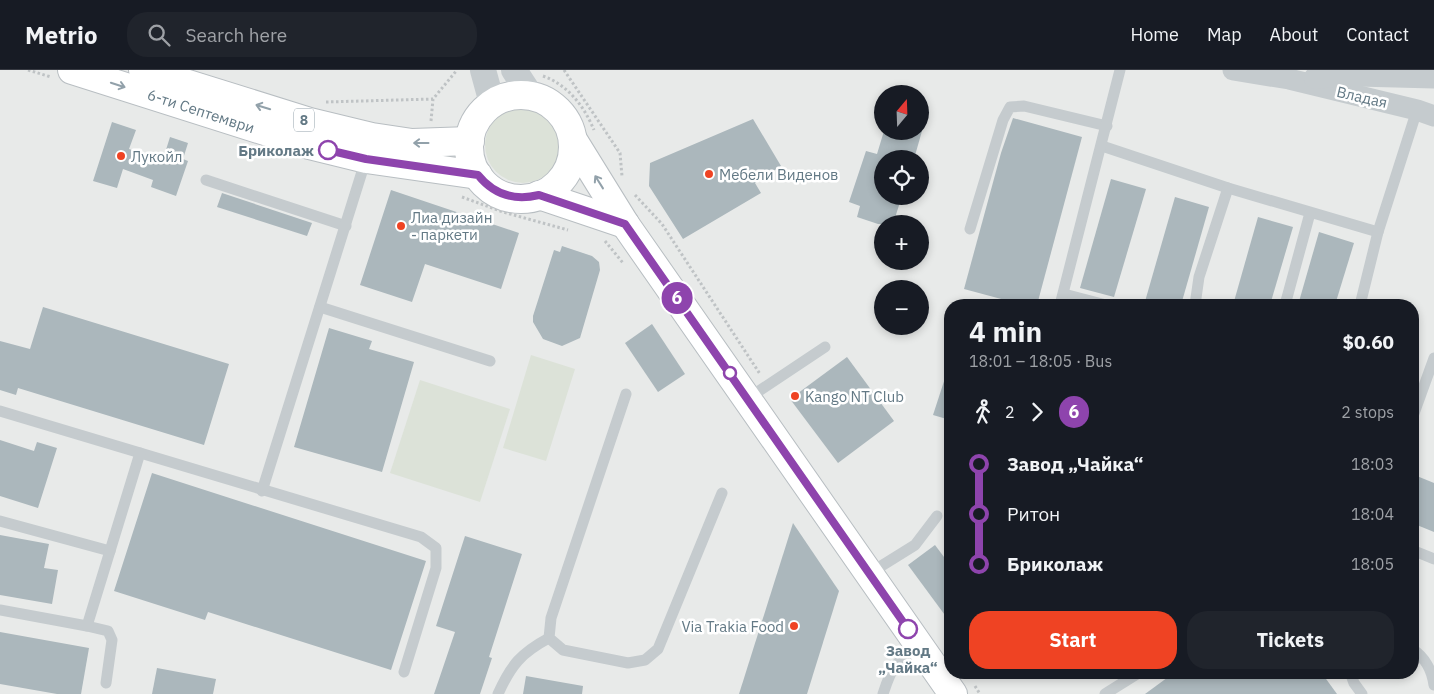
<!DOCTYPE html>
<html lang="en">
<head>
<meta charset="utf-8">
<style>
	:root { --surface:#171b24; --page:#20242c; --text:#f1f3f6; --muted:#9ea1a6; --line:#363941; --accent:#ef4323 }
	body { margin:0; font-family:"IBM Plex Sans",sans-serif; background:var(--page); color:var(--text); height:100vh; display:flex; flex-direction:column; font-size:19px; white-space:nowrap }
	* { box-sizing:border-box; margin:0 }
	p { font-size:16px; color:var(--muted) }
	.icon { flex:none; width:28px; height:28px; fill:none; stroke:currentColor; stroke-width:2; stroke-linecap:round; stroke-linejoin:round }
	.map { position:relative; flex:1; overflow:hidden }
	.sheet { position:absolute; left:944px; top:229px; width:475px; height:380px; display:flex; flex-direction:column; background:var(--surface); border-radius:20px; box-shadow:0 2px 8px #0003 }
	.sheet>* { flex:none }
	.badge { padding:0 10px; border-radius:16px; font-size:18px; line-height:32px }
	.needle { width:32px; rotate:19deg }
	.buttons { position:absolute; left:874px; top:15px; display:grid; gap:10px }
	.buttons a { display:grid; place-items:center; width:55px; height:55px; border-radius:50%; background:var(--surface); box-shadow:0 2px 8px #0003; font-size:25px }
	.map>.badge { position:absolute; translate:-50% -50%; box-shadow:0 0 0 2px #fff }
	.legs { display:flex; align-items:center; gap:8px; height:55px; padding:0 25px; font-size:16px }
	.legs p { margin-inline-start:auto }
	.headline { display:flex; align-items:center; justify-content:space-between; height:85px; padding:0 25px }
	h1 { font-size:28px; font-weight:700; line-height:38px }
	.primary-button { display:flex; gap:10px; margin-top:auto; padding:10px 25px }
	.primary-button a { flex:1; height:58px; border-radius:20px; background:var(--accent); color:#fff; font-size:20px; font-weight:700; line-height:58px; text-align:center }
	.primary-button a+a { background:var(--page); color:var(--text) }
	ul { padding:0 25px; list-style:none }
	li { display:flex; align-items:center; gap:18px; height:50px; font-size:19px }
	li i { display:grid; place-items:center; width:8px; height:100%; margin:0 6px; background:currentColor }
	li i::after { content:''; width:12px; height:12px; margin:-6px; border:4px solid; border-radius:50%; background:var(--surface) }
	li p { margin-inline-start:auto }
	li:first-child i { background:linear-gradient(#0000 50%,currentColor 0) }
	li:last-child i { background:linear-gradient(currentColor 50%,#0000 0) }
	header { display:flex; align-items:center; gap:30px; box-sizing:border-box; height:70px; padding:0 25px; background:var(--surface); border-bottom:1px solid var(--line) }
	header strong { font-size:24px }
	nav { display:flex; gap:28px; margin-inline-start:auto; font-size:18px }
	.search { width:350px; height:45px; background:var(--page); display:flex; align-items:center; gap:12px; box-sizing:border-box; padding:0 18px; border-radius:20px; color:var(--muted); font-size:19px }
	.map>svg:first-child { display:block }
</style>
</head>
<body>
<header>
<strong>Metrio</strong>
<div class="search"><svg class="icon" aria-label="search" viewBox="0 0 24 24"><circle cx="10" cy="10" r="6"/><path d="M15 15l6 6"/></svg>Search here</div>
<nav><a>Home</a><a>Map</a><a>About</a><a>Contact</a></nav>
</header>
<div class="map">
<svg width="1434" height="624" viewBox="0 0 1434 624">
	<rect width="100%" height="100%" fill="#fafaf8"/>
	<path fill="#e8eae9" fill-rule="evenodd" d="M0,0H1434V624H0ZM882,24H920V61H882ZM882,89H920V126H882ZM882,154H920V191H882ZM882,219H920V256H882ZM950,235H1412V602H950Z"/>
	<g fill="#dce2d8">
		<circle cx="523" cy="75" r="38"/>
		<polygon points="531,285 575,299 546,391 503,378"/>
		<polygon points="420,310 510,339 480,432 390,403"/>
	</g>
	<g fill="#abb7bc">
		<polygon points="1013,48 1082,67 1037,235 1024,235 964,219 1001,83"/>
		<polygon points="753,49 781,96 755,113 761,123 683,169 649,116 650,93"/>
		<polygon points="112,52 136,60 129,79 160,89 162,82 165,83 170,67 188,73 183,89 188,91 176,126 151,117 153,110 123,99 117,118 93,111"/>
		<polygon points="884,61 922,61 914,89 882,89 882,126 902,126 893,154 878,154 857,147 860,136 849,132 866,81 877,84"/>
		<polygon points="1111,109 1146,119 1114,227 1080,218"/>
		<polygon points="391,120 519,163 501,219 425,194 412,232 360,215"/>
		<polygon points="222,123 312,153 307,166 217,137"/>
		<polygon points="1175,127 1209,137 1181,235 1144,235"/>
		<polygon points="1258,147 1293,157 1270,235 1233,235"/>
		<polygon points="1319,162 1354,173 1335,235 1298,235"/>
		<polygon points="562,176 592,186 599,192 600,200 580,268 562,276 543,269 533,252 533,246 554,180 560,182"/>
		<polygon points="43,237 229,294 204,375 18,318 16,325 0,320 0,271 30,279"/>
		<polygon points="652,254 685,304 658,322 625,273"/>
		<polygon points="329,258 372,271 369,279 414,292 382,402 294,377"/>
		<polygon points="847,287 894,351 838,393 790,329"/>
		<polygon points="947,302 950,302 950,350 933,345"/>
		<polygon points="0,370 34,381 37,372 57,378 38,438 0,426"/>
		<polygon points="152,403 426,491 391,600 208,542 205,550 114,521"/>
		<polygon points="1412,404 1434,413 1434,462 1412,453"/>
		<polygon points="793,453 839,521 807,624 739,624"/>
		<polygon points="0,465 49,474 44,498 58,500 52,534 0,525"/>
		<polygon points="465,466 522,484 489,587 492,588 480,624 434,624 455,562 436,556"/>
		<polygon points="935,475 950,495 950,552 908,495"/>
		<polygon points="0,562 89,578 81,624 57,624 0,614"/>
		<polygon points="157,598 216,609 213,624 152,624"/>
		<polygon points="1175,602 1321,602 1337,624 1145,624"/>
		<polygon points="526,606 583,616 582,624 523,624"/>
	</g>
	<g fill="none" stroke-linecap="round" stroke-linejoin="round">
		<g stroke="#b8bec2" stroke-width="30">
			<g id="primary">
				<polyline points="72,0 309,75 366,89 478,105"/>
				<polyline points="143,0 310,52 372,67 412,73 470,71"/>
				<circle cx="521" cy="77" r="52"/>
				<polyline points="573,70 625,154 953,624"/>
				<polyline points="539,125 625,154"/>
			</g>
		</g>
		<g stroke="#bfc3c5" stroke-width="3" stroke-dasharray="2.5 2.5" stroke-linecap="butt">
			<polyline points="28,0 51,7"/>
			<polyline points="564,0 620,83 622,106"/>
			<path d="M543,6C568,15 584,36 594,60"/>
			<polyline points="326,32 433,29"/>
			<polyline points="431,51 433,29 457,0"/>
			<polyline points="635,125 662,154 675,174 760,304"/>
			<polyline points="462,127 503,142 568,160"/>
			<polyline points="605,171 623,193"/>
			<polyline points="975,616 980,624"/>
		</g>
		<g stroke="#c5cbce" stroke-width="11">
			<polyline points="1102,76 1228,118 1378,162"/>
			<polyline points="206,110 346,156"/>
			<polyline points="970,159 1003,50 1010,37 1024,36 1107,56"/>
			<polyline points="1064,224 1106,235"/>
			<polyline points="1361,231 1378,162 1417,40"/>
			<polyline points="1060,235 1120,0"/>
			<polyline points="1195,235 1199,207 1228,118"/>
			<polyline points="1285,235 1310,143"/>
			<polyline points="320,237 490,291"/>
			<polyline points="626,324 551,548 549,568 563,580 628,593 645,590 658,579 722,423"/>
			<polyline points="747,329 825,277"/>
			<polyline points="0,341 421,467 436,478 436,498 404,602"/>
			<polyline points="1412,349 1434,288"/>
			<polyline points="262,421 366,89"/>
			<polyline points="0,451 110,481"/>
			<polyline points="1412,480 1434,489"/>
			<polyline points="870,503 915,475 937,446"/>
			<polyline points="0,540 87,556"/>
			<path d="M1412,579C1425,587 1432,601 1434,615"/>
			<polyline points="1350,602 1354,613 1362,624"/>
			<polyline points="106,613 112,570 108,561 87,556 140,383"/>
			<path d="M498,624C511,595 521,583 549,568"/>
			<path d="M883,624C892,596 895,591 921,577"/>
			<polyline points="1105,624 1140,602"/>
		</g>
		<g stroke="#c5cbce" stroke-width="21">
			<polyline points="1233,0 1289,9 1417,40 1434,46"/>
			<polyline points="1314,8 1357,6 1434,8"/>
		</g>
		<g stroke="#c5cbce" stroke-width="26">
			<polyline points="483,0 492,33"/>
			<polyline points="514,0 531,26"/>
		</g>
		<use href="#primary" stroke="#fff" stroke-width="28"/>
	</g>
	<defs><path id="oneway-shaft" d="M-6 0H5M1.5-3L5.5 0L1.5 3" fill="none" stroke-width="1.6" stroke-linecap="round" stroke-linejoin="round" transform="scale(1.25)"/></defs>
	<g stroke="#92a1aa">
		<use href="#oneway-shaft" transform="translate(118 15) rotate(18)"/>
		<use href="#oneway-shaft" transform="translate(263 37) rotate(-163)"/>
		<use href="#oneway-shaft" transform="translate(421 73) rotate(180)"/>
		<use href="#oneway-shaft" transform="translate(599 112) rotate(-122)"/>
	</g>
	<g fill="none" stroke-linecap="round" stroke-linejoin="round">
		<g stroke="#fff" stroke-width="11">
			<path id="line-1" d="M328,80L366,89L478,105C494,125 514,131 539,125L625,154L908,559"/>
		</g>
		<use href="#line-1" stroke="#8e44ad" stroke-width="8"/>
	</g>
	<g fill="#fff" stroke="#8e44ad" stroke-width="2.5">
		<circle cx="328" cy="80" r="9"/>
		<circle cx="730" cy="303" r="6"/>
		<circle cx="908" cy="559" r="9"/>
	</g>
	<g fill="#ef4323" stroke="#fff" stroke-width="2">
		<circle cx="121" cy="86" r="5"/>
		<circle cx="709" cy="104" r="5"/>
		<circle cx="401" cy="156" r="5"/>
		<circle cx="795" cy="326" r="5"/>
		<circle cx="794" cy="556" r="5"/>
	</g>
	<g text-anchor="middle" dominant-baseline="central" stroke-width="5" stroke-linejoin="round" paint-order="stroke">
		<rect fill="#fff" stroke="#92a1aa" stroke-width="1" x="294" y="38.5" width="20" height="23" rx="4"/>
		<g font-size="14" font-weight="bold" fill="#637985">
			<text x="304" y="50">8</text>
		</g>
		<g font-size="15" fill="#637985" stroke="#fff">
			<text transform="translate(1362 27) rotate(13)">Владая</text>
			<text transform="translate(201 41) rotate(18)">6-ти Септември</text>
		</g>
		<g font-size="15" font-weight="bold" fill="#637985" stroke="#fff" text-anchor="end">
			<text x="314" y="80">Бриколаж</text>
			<text x="908" y="580" text-anchor="middle">Завод<tspan x="908" dy="17">„Чайка“</tspan></text>
		</g>
		<g font-size="15" fill="#637985" stroke="#fff" text-anchor="start">
			<text x="131" y="86">Лукойл</text>
			<text x="719" y="104">Мебели Виденов</text>
			<text x="411" y="147">Лиа дизайн<tspan x="411" dy="17">- паркети</tspan></text>
			<text x="805" y="326">Kango NT Club</text>
			<text x="784" y="556" text-anchor="end">Via Trakia Food</text>
		</g>
	</g>
</svg>
<div class="buttons">
<a><svg class="needle" viewBox="-14 -14 28 28"><path d="M0-13l5 13h-10z" fill="#e53935"/><path d="M0 13l5-13h-10z" fill="#9ea1a6"/></svg></a>
<a><svg class="icon" aria-label="locate" viewBox="0 0 24 24"><circle cx="12" cy="12" r="6"/><path d="M12 2v4M12 18v4M2 12h4M18 12h4"/></svg></a>
<a>+</a>
<a>−</a>
</div>
<b class="badge" style="left:677px;top:228px;background:#8e44ad;color:#fff">6</b>
<section class="sheet">
<div class="headline"><div><h1>4 min</h1><p>18:01 – 18:05 · Bus</p></div><b>$0.60</b></div>
<div class="legs"><svg class="icon" aria-label="walk" viewBox="0 0 24 24"><circle cx="13" cy="4" r="2"/><path d="M13 8l-2 6 4 7M11 14l-3 7M7 12l3-4h3l4 4"/></svg>2<svg class="icon" aria-label="forward" viewBox="0 0 24 24"><path d="M9 5l7 7-7 7"/></svg><b class="badge" style="background:#8e44ad;color:#fff">6</b><p>2 stops</p></div>
<ul>
<li><i style="color:#8e44ad"></i><b>Завод „Чайка“</b><p>18:03</p></li>
<li><i style="color:#8e44ad"></i><span>Ритон</span><p>18:04</p></li>
<li><i style="color:#8e44ad"></i><b>Бриколаж</b><p>18:05</p></li>
</ul>
<div class="primary-button"><a>Start</a><a>Tickets</a></div>
</section>
</div>
</body>
</html>
